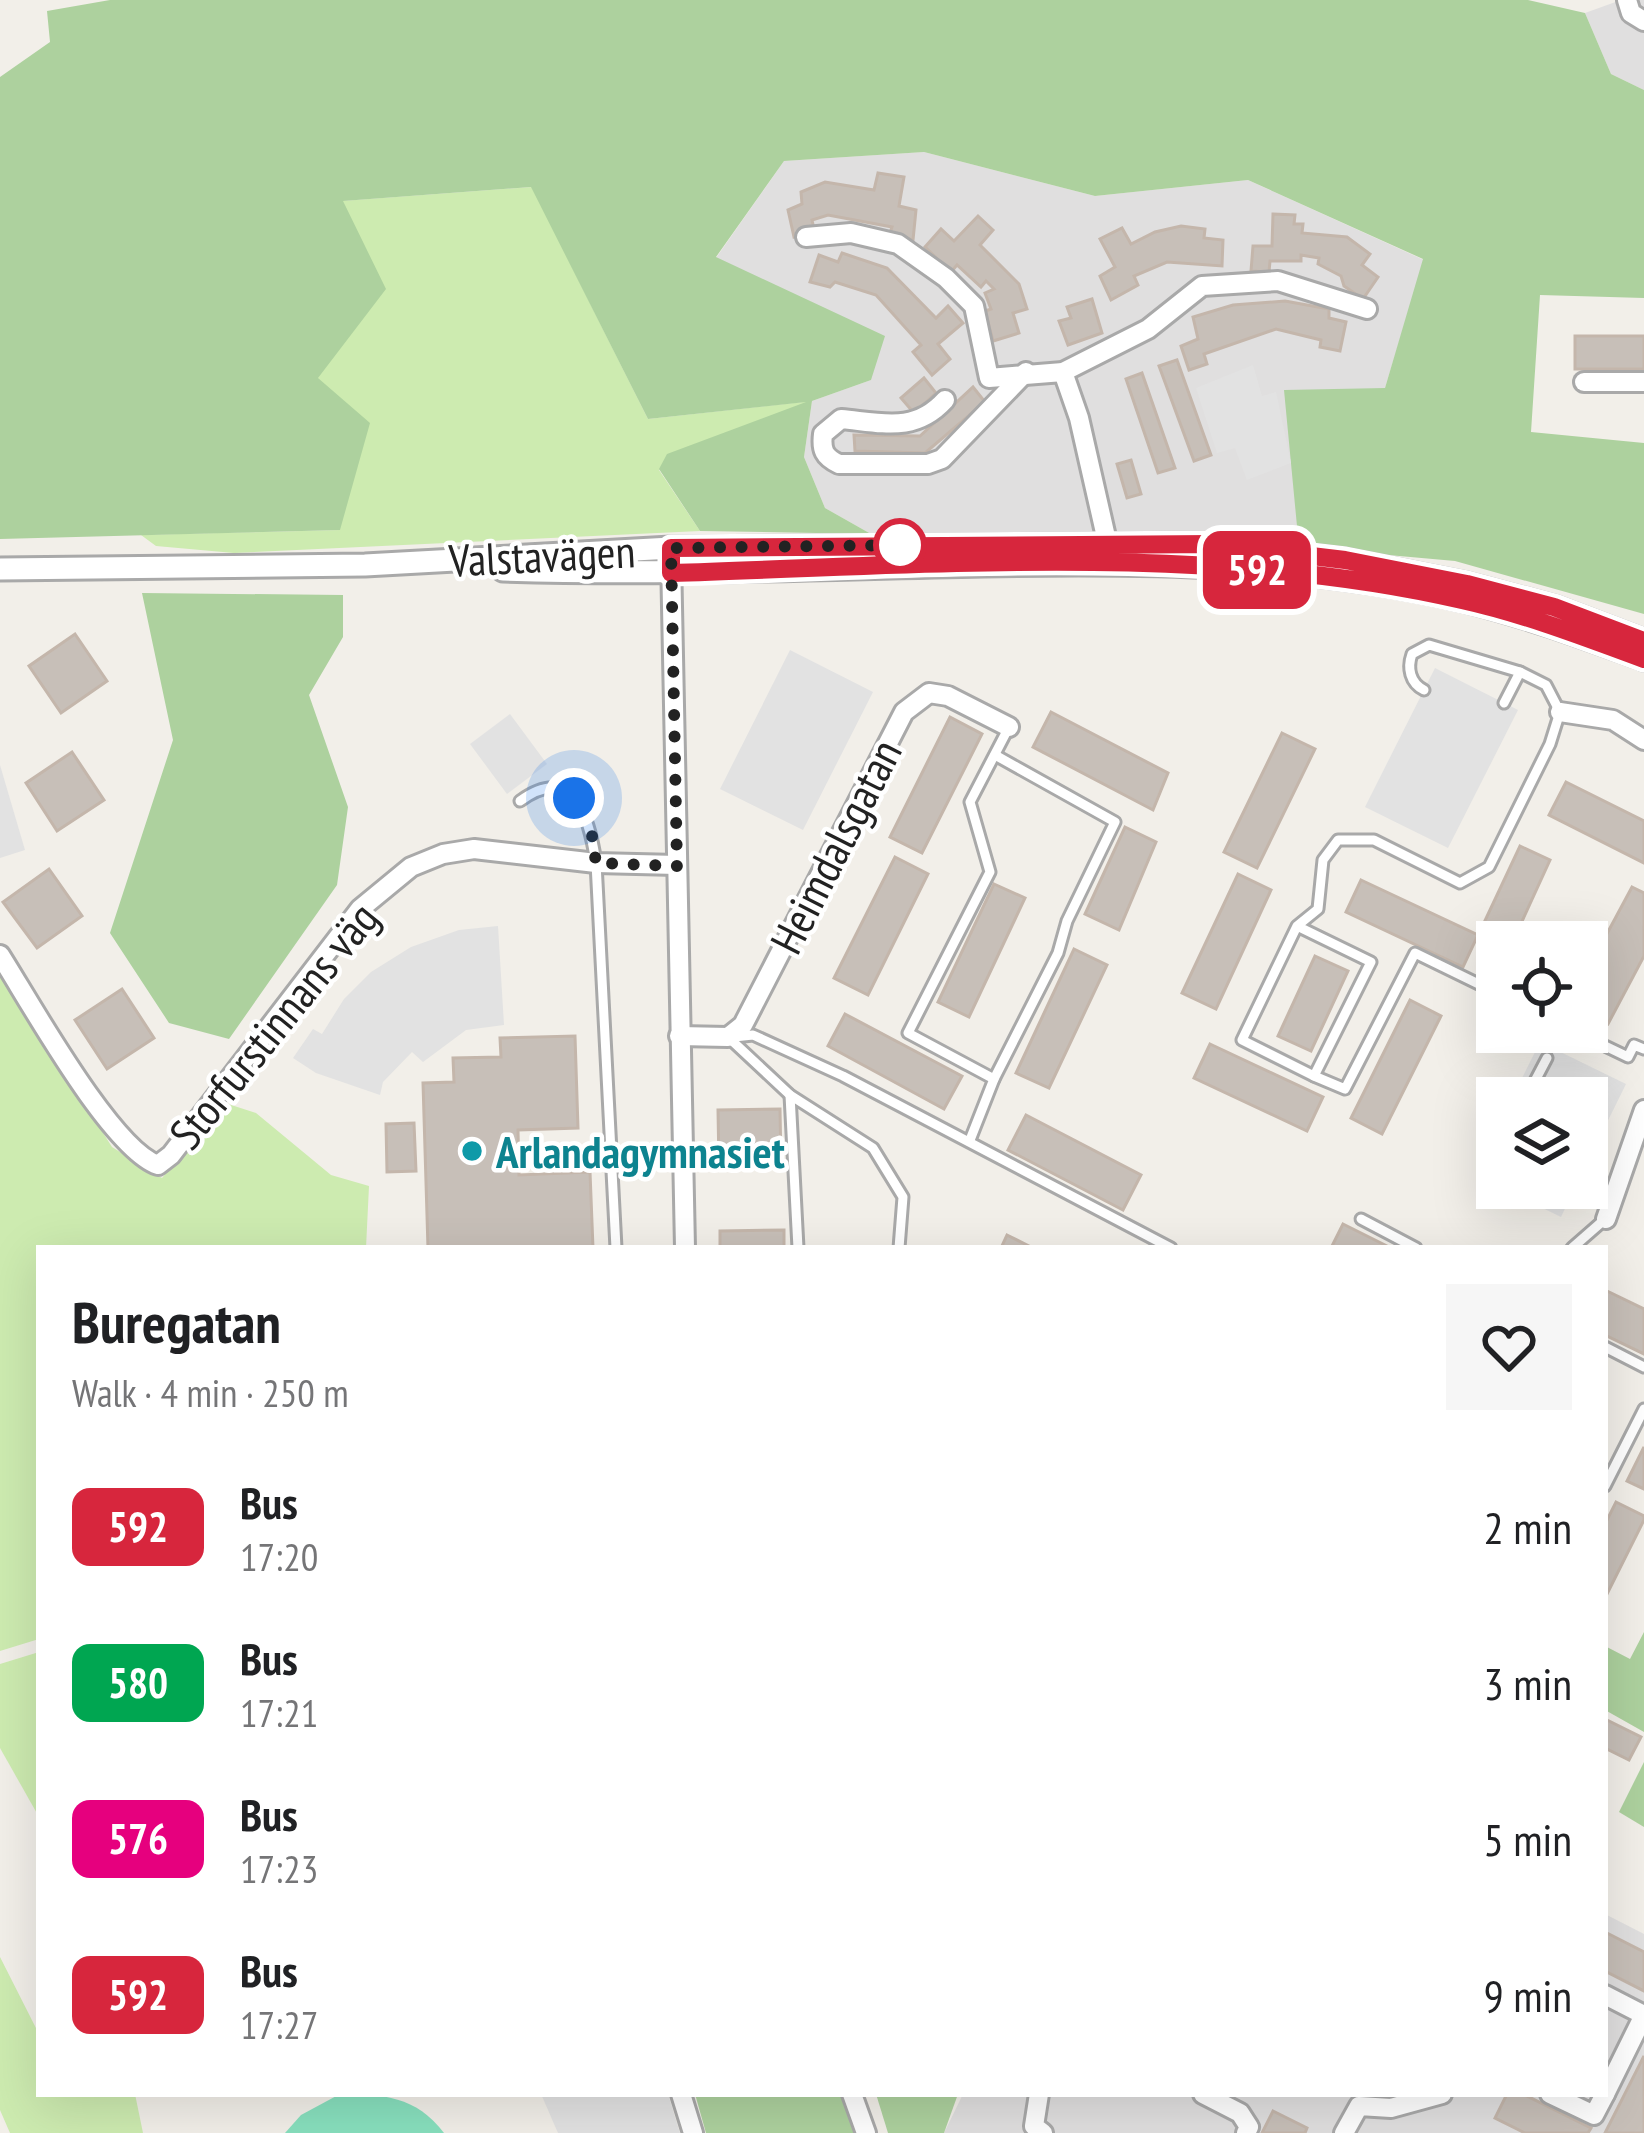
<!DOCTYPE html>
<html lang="en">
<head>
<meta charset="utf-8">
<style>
	:root { --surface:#fff; --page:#f6f6f6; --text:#202124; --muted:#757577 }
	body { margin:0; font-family:"PT Sans Narrow",sans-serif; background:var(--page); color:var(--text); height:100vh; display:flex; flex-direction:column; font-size:45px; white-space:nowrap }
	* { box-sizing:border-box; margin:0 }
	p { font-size:39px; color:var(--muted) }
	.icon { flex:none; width:66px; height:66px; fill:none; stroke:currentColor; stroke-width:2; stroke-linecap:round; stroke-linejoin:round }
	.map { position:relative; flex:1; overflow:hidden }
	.details { position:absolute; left:36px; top:1245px; width:1572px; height:852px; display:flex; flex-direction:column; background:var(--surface); border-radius:0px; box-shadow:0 12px 48px #0002 }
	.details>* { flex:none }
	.badge { padding:0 24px; border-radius:18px; font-size:42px; line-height:78px }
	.fabs { position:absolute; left:1476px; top:921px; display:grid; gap:24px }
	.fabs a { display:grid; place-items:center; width:132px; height:132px; border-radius:0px; background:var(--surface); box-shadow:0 12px 48px #0002; font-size:60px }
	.you { position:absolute; width:60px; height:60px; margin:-30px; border:9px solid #fff; border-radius:50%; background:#1a73e8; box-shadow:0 0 0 18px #1a73e833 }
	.map>.badge { position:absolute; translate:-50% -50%; box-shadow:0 0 0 6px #fff }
	.round { display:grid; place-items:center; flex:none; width:126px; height:126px; border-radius:0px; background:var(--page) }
	.overview { display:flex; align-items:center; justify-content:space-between; height:204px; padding:0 36px }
	h1 { font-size:57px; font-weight:700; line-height:90px }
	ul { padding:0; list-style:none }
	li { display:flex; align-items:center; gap:36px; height:156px; padding:0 36px }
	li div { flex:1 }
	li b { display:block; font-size:45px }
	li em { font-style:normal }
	li .badge { min-width:132px; font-weight:700; text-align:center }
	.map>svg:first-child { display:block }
</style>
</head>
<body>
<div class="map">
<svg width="1644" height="2133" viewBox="0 0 1644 2133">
	<rect width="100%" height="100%" fill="#f2efe9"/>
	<g fill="#e0dfdf">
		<polygon points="1621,0 1644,0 1644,90 1611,74 1585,13"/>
		<polygon points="924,152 1095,196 1248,180 1424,260 1385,388 1299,547 1180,531 1075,537 871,534 825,508 804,457 812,401 871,380 716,258 784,161"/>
		<polygon points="1605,1914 1644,1934 1644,2133 944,2133 963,2094 1605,2094"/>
	</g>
	<g fill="#cdebb0">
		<polygon points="532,187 648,419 812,401 659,470 700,531 234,553 156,546 141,535 340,530 318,378 342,201"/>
		<polygon points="0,970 112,1147 162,1178 225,1103 256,1113 331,1175 369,1186 366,1248 39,1248 39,1639 0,1651"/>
		<polygon points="39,1652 39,1817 0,1748 0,1664"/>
		<polygon points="0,1957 39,2034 39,2094 135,2094 143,2133 10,2133 0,2110"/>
	</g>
	<g fill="#add19e">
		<polygon points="110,0 1528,0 1585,13 1611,74 1644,90 1644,298 1540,295 1531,432 1644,443 1644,614 1455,561 1299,547 1284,390 1385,388 1423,259 1248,180 1095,196 924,152 784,161 716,257 885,336 871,380 812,401 804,457 825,508 871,534 700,531 659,469 667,454 806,402 648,419 531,187 343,201 386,289 318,378 370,423 340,530 0,539 0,77 50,42 47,11"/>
		<polygon points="142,593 343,595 343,637 309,695 348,807 337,885 229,1039 169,1023 110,933 173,740"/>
		<polygon points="1644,1632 1644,1732 1605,1710 1605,1646 1630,1659"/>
		<polygon points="1644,1762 1644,1827 1619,1812"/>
		<polygon points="695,2094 842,2094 856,2133 706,2133"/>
		<polygon points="876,2094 958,2094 944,2133 888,2133"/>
	</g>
	<path fill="#88e0be" d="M340,2094C383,2094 416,2096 444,2133H285L301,2115Z"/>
	<g fill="#e2e2e2">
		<polygon points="1253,365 1262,396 1276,392 1291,463 1247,480 1235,448 1217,453 1196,388"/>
		<polygon points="790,650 873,692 803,830 720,789"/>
		<polygon points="1435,668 1518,710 1448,848 1365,807"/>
		<polygon points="510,714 547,764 507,794 470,744"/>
		<polygon points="0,765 25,850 0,858"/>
		<polygon points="498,926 504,1025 466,1030 423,1062 412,1052 383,1082 380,1095 316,1073 293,1058 313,1029 322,1034 344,999 371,972 411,947 459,930"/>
		<polygon points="1540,1042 1626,1084 1587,1163 1587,1098 1512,1098"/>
		<polygon points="1501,1188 1575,1188 1561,1217"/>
		<polygon points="541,2094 668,2094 680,2133 558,2133"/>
	</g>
	<g fill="#c7bfb8" stroke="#c4b6ab" stroke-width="3">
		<polygon points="878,173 904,177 899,206 916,210 913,240 890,233 892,227 828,215 812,220 814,229 794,237 788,210 802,204 801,192 825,182 874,190"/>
		<polygon points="1273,214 1295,215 1294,224 1303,224 1302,233 1347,237 1370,254 1362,265 1378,277 1363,299 1344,286 1341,276 1318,264 1319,258 1301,255 1301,261 1270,261 1269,272 1251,271 1253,246 1272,246"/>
		<polygon points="978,216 993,230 980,245 1019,284 1027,309 1013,313 1019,333 993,341 985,311 991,309 985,293 994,289 986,281 981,287 957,265 951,272 925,247 941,229 954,241"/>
		<polygon points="1181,226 1205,229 1204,238 1223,240 1222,266 1167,262 1134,276 1138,285 1111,300 1100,276 1115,267 1100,239 1122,228 1131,244 1155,232"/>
		<polygon points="842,253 887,268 936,318 948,306 963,323 938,344 950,359 932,375 913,352 921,345 876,295 835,282 830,287 810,282 819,255 838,262"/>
		<polygon points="1092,299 1102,333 1068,345 1059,321 1071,318 1067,307"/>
		<polygon points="1285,301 1329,309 1329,318 1346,322 1340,351 1320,347 1321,340 1276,329 1204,354 1207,364 1189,370 1181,346 1198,339 1193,317 1233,305"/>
		<rect x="1575" y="336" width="69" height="33"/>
		<polygon points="1177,360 1211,455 1194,461 1159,366"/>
		<polygon points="1142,373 1175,468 1158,473 1126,379"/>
		<polygon points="924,378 936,393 914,413 901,398"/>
		<polygon points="973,387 985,402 925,453 855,451 854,435 920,436"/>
		<polygon points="1131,460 1141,494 1127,498 1117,464"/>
		<polygon points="75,634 107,681 61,713 29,666"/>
		<polygon points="1051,712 1168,773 1153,810 1033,747"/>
		<polygon points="950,717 982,734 922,853 890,837"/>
		<polygon points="1282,733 1315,749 1257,868 1224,852"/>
		<polygon points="72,752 104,800 57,831 26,783"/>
		<polygon points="1566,782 1644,821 1644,863 1549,815"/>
		<polygon points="1125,827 1156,842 1119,930 1085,914"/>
		<polygon points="1520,846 1550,860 1513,941 1482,927"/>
		<polygon points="895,857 928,874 868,995 834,978"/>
		<polygon points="49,869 82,916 37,948 3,902"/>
		<polygon points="1238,874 1271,890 1216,1009 1182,993"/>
		<polygon points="1361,880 1478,935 1463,967 1346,912"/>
		<polygon points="994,884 1025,898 969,1017 938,1002"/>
		<polygon points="1632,887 1644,893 1644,956 1608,1024 1587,1013 1587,971"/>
		<polygon points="1074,949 1107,965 1049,1088 1016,1073"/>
		<polygon points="1315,956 1348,971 1311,1051 1278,1036"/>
		<polygon points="122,989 154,1038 107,1069 75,1020"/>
		<polygon points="1410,1000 1441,1016 1382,1134 1351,1118"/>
		<polygon points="845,1014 962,1076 944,1109 828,1046"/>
		<polygon points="575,1036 578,1128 518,1130 519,1175 590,1172 593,1248 428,1248 423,1083 454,1082 453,1058 501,1057 500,1038"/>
		<polygon points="1210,1044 1323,1097 1307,1131 1194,1078"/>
		<polygon points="780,1109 781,1164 719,1166 718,1110"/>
		<polygon points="1026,1115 1141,1175 1123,1210 1008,1150"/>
		<polygon points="414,1123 416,1171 387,1172 386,1124"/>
		<polygon points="1343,1224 1391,1248 1331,1248"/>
		<polygon points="784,1230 784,1248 720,1248 720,1231"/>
		<polygon points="1007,1235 1033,1248 1001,1248"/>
		<polygon points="1605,1290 1644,1309 1644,1354 1605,1335"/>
		<polygon points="1644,1447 1644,1489 1627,1481"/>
		<polygon points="1616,1502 1644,1516 1644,1520 1605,1598 1605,1524"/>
		<polygon points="1605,1719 1641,1737 1629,1760 1605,1748"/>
		<polygon points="1605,1932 1644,1952 1644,1991 1605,1971"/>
		<polygon points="1644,2056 1644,2133 1605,2133"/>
		<polygon points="1507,2094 1523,2094 1591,2128 1588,2133 1525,2133 1495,2118"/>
		<polygon points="1273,2111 1307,2128 1305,2133 1262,2133"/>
	</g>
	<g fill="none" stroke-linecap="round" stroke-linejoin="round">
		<g stroke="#a9a9a9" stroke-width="15">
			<g id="service">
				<path d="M1424,690C1410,683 1407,668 1412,654L1429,645L1520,672"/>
				<path d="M520,801C575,761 590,821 596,863L616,1248"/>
				<polyline points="1297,926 1371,962 1314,1076 1242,1040 1297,926 1318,909 1323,860 1338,840 1374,840 1460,883 1489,867 1550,744 1560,712 1546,685 1520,672 1504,703"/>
				<polyline points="1576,1032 1628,1057 1634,1045 1644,1049"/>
				<polyline points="728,1037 790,1095 873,1148 903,1197 899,1248"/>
				<polyline points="734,1037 753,1035 843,1076 1171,1248"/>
				<polyline points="1314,1076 1345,1089 1415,953 1497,993"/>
				<polyline points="994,1079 1058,953 1067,921 1115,822 995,755"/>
				<polyline points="790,1095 798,1248"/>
				<polyline points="1526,1098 1547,1058"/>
				<polyline points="970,1140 994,1079 908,1033 990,872 970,802 1009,727"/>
				<polyline points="1497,1154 1490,1167 1497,1170"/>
				<polyline points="1532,1188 1546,1195"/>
				<polyline points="1361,1219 1416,1248"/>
				<polyline points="1572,1248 1604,1220"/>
				<polyline points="1605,1347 1644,1367"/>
				<polyline points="1605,1486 1644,1409"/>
			</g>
		</g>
		<g stroke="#a9a9a9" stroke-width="24">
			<g id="minor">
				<polyline points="1627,0 1631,13 1644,21"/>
				<polyline points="806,237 851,233 898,244 946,278 974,306 989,378 1063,372 1148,329 1202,286 1278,281 1367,309"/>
				<polyline points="1063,372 1079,418 1111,559"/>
				<polyline points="1584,382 1644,382"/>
				<path d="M945,400C915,433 883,423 841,419L823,434C821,450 824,457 839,464H928L942,459L1026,372"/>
				<polyline points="671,557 685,1248"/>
				<polyline points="1560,712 1613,720 1644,740"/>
				<path d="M0,955C30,1002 111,1149 158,1165L171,1155L360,909L411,867L443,854L474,849L596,863L677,865"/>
				<polyline points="679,1036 728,1037 743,1025 904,712 929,693 948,696 1009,727"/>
				<polyline points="1606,1219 1644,1110"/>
				<polyline points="1605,1995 1644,2015 1605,2094"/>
				<polyline points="681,2094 693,2133"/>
				<polyline points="852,2094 866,2133"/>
				<polyline points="1039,2094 1034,2126 1043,2133"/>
				<polyline points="1203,2094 1240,2113 1249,2127 1246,2133"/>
				<polyline points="1550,2094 1594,2115 1605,2094"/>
				<polyline points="1344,2133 1359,2106 1391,2108 1442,2094"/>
			</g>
		</g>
		<g stroke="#a9a9a9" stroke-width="27">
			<g id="tertiary">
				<polyline points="0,569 365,565 671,548 1212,544 1345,560 1467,584 1554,607 1644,641"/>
				<path d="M503,570C664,575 824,568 984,565C1144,562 1306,563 1463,600C1525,615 1584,637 1644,659"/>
			</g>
		</g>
		<use href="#service" stroke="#fff" stroke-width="9"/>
		<use href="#minor" stroke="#fff" stroke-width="18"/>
		<use href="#tertiary" stroke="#fff" stroke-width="21"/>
	</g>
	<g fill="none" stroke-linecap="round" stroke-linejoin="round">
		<g stroke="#fff" stroke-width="27">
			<path id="line" d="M1644,641L1554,607L1467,584L1345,560L1212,544L671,548V573C927,565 1212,542 1462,600C1525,614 1584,637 1644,659"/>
		</g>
		<use href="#line" stroke="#d7263d" stroke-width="18"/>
		<polyline stroke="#222" stroke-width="12" stroke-dasharray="0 21.6" points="574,798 590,822 596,863 677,866 671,548 903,545 900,545"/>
	</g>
	<circle fill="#fff" stroke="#d7263d" stroke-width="6" cx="900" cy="545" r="24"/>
	<circle fill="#0f9aa8" stroke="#fff" stroke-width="4.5" cx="472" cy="1151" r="12"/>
	<g text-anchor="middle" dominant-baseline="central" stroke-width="9" stroke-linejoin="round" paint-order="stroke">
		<g font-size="45" fill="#222" stroke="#fff">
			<text transform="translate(542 555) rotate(-3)">Valstavägen</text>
			<text transform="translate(835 846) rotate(-63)">Heimdalsgatan</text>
			<text transform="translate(273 1025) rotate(-51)">Storfurstinnans väg</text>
		</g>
		<g font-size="45" font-weight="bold" fill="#0d838f" stroke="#fff" text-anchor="start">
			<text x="496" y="1151">Arlandagymnasiet</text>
		</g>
	</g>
</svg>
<div class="fabs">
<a><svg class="icon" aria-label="locate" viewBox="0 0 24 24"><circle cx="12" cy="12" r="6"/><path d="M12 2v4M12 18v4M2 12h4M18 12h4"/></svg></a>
<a><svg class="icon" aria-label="layers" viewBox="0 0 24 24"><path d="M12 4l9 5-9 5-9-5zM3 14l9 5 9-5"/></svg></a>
</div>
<div class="you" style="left:574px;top:798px"></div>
<b class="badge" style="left:1257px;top:570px;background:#d7263d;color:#fff">592</b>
<section class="details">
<div class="overview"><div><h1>Buregatan</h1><p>Walk · 4 min · 250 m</p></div><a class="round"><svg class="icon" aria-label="heart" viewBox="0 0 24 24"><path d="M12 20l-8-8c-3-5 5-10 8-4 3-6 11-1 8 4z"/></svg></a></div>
<ul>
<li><span class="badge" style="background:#d7263d;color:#fff">592</span><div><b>Bus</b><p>17:20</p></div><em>2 min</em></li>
<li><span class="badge" style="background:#00a651;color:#fff">580</span><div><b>Bus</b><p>17:21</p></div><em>3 min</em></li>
<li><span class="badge" style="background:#e6007e;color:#fff">576</span><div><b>Bus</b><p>17:23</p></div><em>5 min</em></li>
<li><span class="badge" style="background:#d7263d;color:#fff">592</span><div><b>Bus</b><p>17:27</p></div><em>9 min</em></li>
</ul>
</section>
</div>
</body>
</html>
